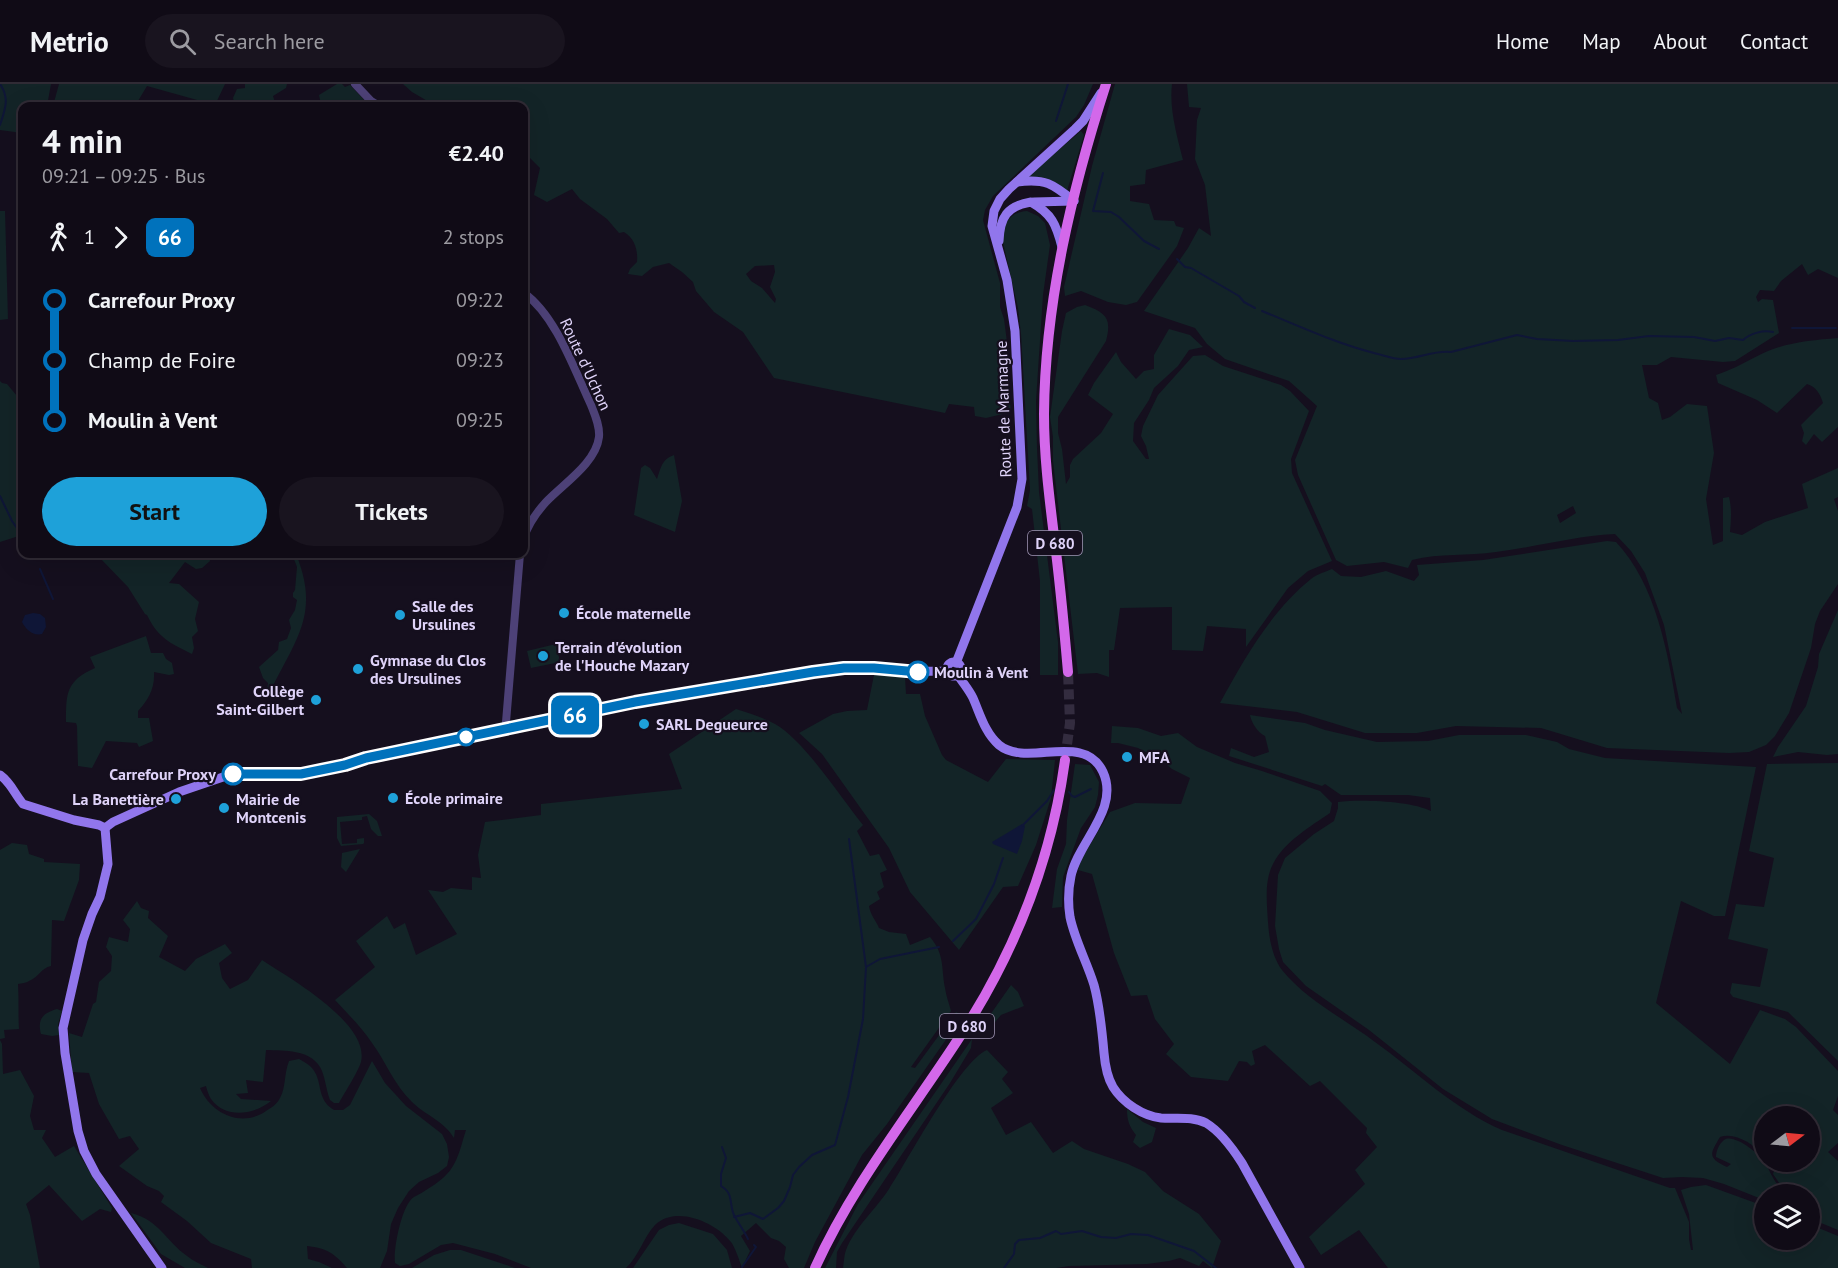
<!DOCTYPE html>
<html lang="en">
<head>
<meta charset="utf-8">
<style>
	:root { --surface:#100b16; --page:#19141f; --text:#f1f3f6; --muted:#9c9ba1; --line:#302b35; --accent:#1ea1d9 }
	body { margin:0; font-family:"PT Sans",sans-serif; background:var(--page); color:var(--text); height:100vh; display:flex; flex-direction:column; font-size:22px; white-space:nowrap }
	* { box-sizing:border-box; margin:0 }
	p { font-size:20px; color:var(--muted) }
	.icon { flex:none; width:33px; height:33px; fill:none; stroke:currentColor; stroke-width:2; stroke-linecap:round; stroke-linejoin:round }
	.map { position:relative; flex:1; overflow:hidden }
	.panel { position:absolute; left:18px; top:18px; width:510px; height:456px; display:flex; flex-direction:column; background:var(--surface); border-radius:12px; box-shadow:0 6px 24px #0002,0 0 0 2px var(--line) }
	.panel>* { flex:none }
	.badge { padding:0 12px; border-radius:9px; font-size:21px; line-height:39px }
	.needle { width:39px; rotate:74deg }
	.fabs { position:absolute; left:1754px; top:1022px; display:grid; gap:12px }
	.fabs a { display:grid; place-items:center; width:66px; height:66px; border-radius:50%; background:var(--surface); box-shadow:0 6px 24px #0002,0 0 0 2px var(--line); font-size:30px }
	.map>.badge { position:absolute; translate:-50% -50%; box-shadow:0 0 0 3px #fff }
	.legs { display:flex; align-items:center; gap:9px; height:66px; padding:0 24px; font-size:20px }
	.legs p { margin-inline-start:auto }
	.overview { display:flex; align-items:center; justify-content:space-between; height:102px; padding:0 24px }
	h1 { font-size:33px; font-weight:700; line-height:45px }
	.button { display:flex; gap:12px; margin-top:auto; padding:12px 24px }
	.button a { flex:1; height:69px; border-radius:36px; background:var(--accent); color:#111; font-size:24px; font-weight:700; line-height:69px; text-align:center }
	.button a+a { background:var(--page); color:var(--text) }
	ul { padding:0 24px; list-style:none }
	li { display:flex; align-items:center; gap:21px; height:60px; font-size:22px }
	li i { display:grid; place-items:center; width:9px; height:100%; margin:0 8px; background:currentColor }
	li i::after { content:''; width:15px; height:15px; margin:-8px; border:4px solid; border-radius:50%; background:var(--surface) }
	li p { margin-inline-start:auto }
	li:first-child i { background:linear-gradient(#0000 50%,currentColor 0) }
	li:last-child i { background:linear-gradient(currentColor 50%,#0000 0) }
	header { display:flex; align-items:center; gap:36px; box-sizing:border-box; height:84px; padding:0 30px; background:var(--surface); border-bottom:2px solid var(--line) }
	header strong { font-size:28px }
	nav { display:flex; gap:33px; margin-inline-start:auto; font-size:21px }
	.search { width:420px; height:54px; background:var(--page); display:flex; align-items:center; gap:15px; box-sizing:border-box; padding:0 21px; border-radius:33px; color:var(--muted); font-size:22px }
	.map>svg:first-child { display:block }
</style>
</head>
<body>
<header>
<strong>Metrio</strong>
<div class="search"><svg class="icon" aria-label="search" viewBox="0 0 24 24"><circle cx="10" cy="10" r="6"/><path d="M15 15l6 6"/></svg>Search here</div>
<nav><a>Home</a><a>Map</a><a>About</a><a>Contact</a></nav>
</header>
<div class="map">
<svg width="1838" height="1184" viewBox="0 0 1838 1184">
	<rect width="100%" height="100%" fill="#150f1e"/>
	<g fill="#132427" fill-rule="evenodd">
		<polygon points="0,0 51,0 47,22 22,22 22,51 15,48 0,46"/>
		<polygon points="59,0 225,0 215,21 147,2 135,22 53,22"/>
		<polygon points="245,0 287,0 286,4 273,12 276,22 235,22 233,14 237,5 245,4"/>
		<polygon points="337,0 342,0 345,3 350,1 366,18 373,22 334,22 321,20 319,11"/>
		<path d="M403,0H1093L1084,21L1076,33L993,112L985,126L983,136L1000,199V223L1004,235L1007,258L1006,281L1011,328L986,334L975,332L974,323L949,320L945,329L774,294L743,248L714,228L696,207L693,198L682,188L669,179L653,183L642,192L628,190L630,185L637,178C638,166 635,155 624,148L619,149L607,135L580,115L572,105L547,118L534,111L540,84L524,68V22H436L412,8ZM755,182L774,181L775,188L770,203L776,215L775,219L762,204L751,197L746,190Z"/>
		<path d="M1115,0H1172C1169,25 1177,52 1183,76L1146,86L1145,100L1130,102V117L1149,120L1154,136L1174,137L1176,142L1184,144L1177,162L1137,218L1126,221L1108,218L1081,207L1065,212L1064,203L1092,82Z"/>
		<path d="M1187,0H1838V194L1818,185L1808,191L1802,180L1781,197L1774,207L1760,206L1756,213L1758,218L1762,215L1773,216L1779,249L1735,277L1723,278L1671,273L1657,281H1642L1649,314L1658,319L1662,336L1670,333L1687,320L1707,322L1714,369L1706,415L1713,461L1723,457V414L1729,413C1732,425 1731,436 1730,448L1742,451L1765,438L1808,424L1802,400L1838,384V413L1834,415L1838,427V500L1820,527L1815,540L1811,564L1789,629L1775,652L1766,661L1749,668L1729,669L1607,664L1541,644L1456,642L1417,649H1365L1297,628L1220,619C1244,575 1272,526 1311,495C1317,490 1325,488 1332,485L1341,492L1361,493L1386,487L1414,497L1419,491L1417,481L1483,476L1607,457L1616,458C1656,500 1668,569 1677,624L1682,630L1664,541L1645,489L1631,467L1615,450C1574,452 1536,463 1496,468C1468,472 1440,469 1412,476L1408,484L1384,478L1347,482L1336,476L1298,391L1295,376L1317,322L1289,297L1225,275L1207,260L1195,244L1144,227L1188,164L1199,144L1211,152L1205,101L1195,75L1197,36L1201,24L1189,23ZM1573,422L1576,429L1560,439L1557,431Z"/>
		<path d="M1081,47L1084,51L1067,107C1052,96 1046,92 1027,93Z"/>
		<polygon points="0,127 5,127 8,235 0,236"/>
		<path d="M1027,127L1038,132L1045,139L1050,161L1043,211L1036,317L1037,364L1039,408L1058,558V591H1040V497L1032,425L1027,422L1030,406L1021,250L1018,224L1002,154C1004,138 1011,128 1027,127Z"/>
		<path d="M1085,221C1106,229 1112,234 1106,257L1058,333V349L1062,365L1066,400L1070,393V381L1073,375L1101,349L1113,330L1088,311L1094,299L1116,268L1121,278L1136,295L1144,287L1154,285V271L1169,245L1190,251L1203,263L1189,266L1178,282L1154,304L1149,316L1134,339L1133,357L1146,375H1149L1146,362L1141,352L1143,342L1158,311L1193,272L1205,271L1223,282L1281,301L1290,307L1309,327L1291,375L1292,389L1332,477L1308,487L1288,504L1246,563V545L1207,542L1203,567L1172,566V523L1120,524L1114,566H1109V593L1097,589L1078,590L1053,377V353L1050,333L1062,247L1066,229L1077,223Z"/>
		<path d="M1838,254V343L1822,358L1814,350L1806,361L1802,357L1804,349L1801,341L1823,319C1820,309 1816,303 1807,300L1777,329L1757,316L1718,299L1716,291C1735,285 1750,275 1768,267C1790,258 1814,256 1838,254Z"/>
		<polygon points="0,297 2,299 7,300 22,318 17,323 20,329 22,328 22,451 0,458"/>
		<path d="M674,371L682,417L675,448L634,431L641,384L645,381L650,384L657,395C661,383 662,375 674,371Z"/>
		<path d="M100,470H208L210,477L202,484L196,485L185,478L169,499L179,500L199,518L195,535L198,547L192,553L194,564L192,570C170,559 158,554 147,531L145,530L128,503L100,474Z"/>
		<path d="M292,470H296C319,527 299,551 273,602L267,606L268,599L263,594L259,583L278,566L279,558L287,555L291,544L289,536L295,526L297,516L293,513V509L295,506L297,483Z"/>
		<polygon points="1838,526 1838,670 1827,671 1798,668 1773,673 1778,663 1806,622 1818,583 1819,570"/>
		<path d="M146,552L151,569H163L166,575L172,579L174,590L169,591L154,588C155,605 148,616 138,627V634H149L153,657L139,663L137,659L106,657L92,684L78,682L77,642L76,639L66,638C66,609 66,597 95,584L90,573Z"/>
		<polygon points="556,560 560,578 531,584 527,567"/>
		<polygon points="874,591 905,593 906,610 920,610 925,632 942,671 946,676 988,698 1006,675 1055,676 1051,714 1036,761 1018,802 1003,803 959,866 910,808 889,764 822,670 799,649 833,630 847,627 867,626"/>
		<path d="M736,625C749,629 762,633 775,640C804,656 841,714 863,741L857,747L870,772L879,770L887,786L880,789L884,803L877,808L880,815L869,822C870,830 876,837 879,844L889,848L906,850L910,861L930,853C945,871 941,883 945,904C946,912 949,919 951,927L911,983L915,984L956,928L960,930L961,934L887,1040L862,1071L815,1158L804,1184H789L784,1175L786,1163L779,1157L771,1154L756,1139L741,1152L750,1167L742,1184C739,1176 736,1165 731,1158C715,1138 676,1121 655,1141C643,1154 639,1172 626,1184H531L495,1170L453,1159L441,1161L409,1180L400,1182L395,1179C393,1165 402,1120 414,1113C424,1108 445,1095 451,1085C459,1074 462,1058 466,1046H455L454,1054C444,1037 425,1031 412,1018C394,1001 386,978 372,959C362,944 348,930 335,916L375,883L356,857L387,832L394,845L405,839L416,871L457,850L428,806L443,808L451,804L472,806V793L481,794L478,771L485,738L541,731V720L682,705L669,670Z"/>
		<path d="M1250,631L1305,639L1325,646L1377,658L1428,657L1459,651H1526L1557,658L1569,665L1605,674L1756,683L1725,832H1714L1681,817L1656,919L1730,980L1760,926L1785,935L1796,943L1838,987V1012L1833,1026L1838,1031V1059L1828,1068L1838,1077V1146L1809,1134V1110H1764V1116L1724,1100L1703,1094L1682,1093L1663,1094L1562,1061L1492,1035L1443,1005L1369,946L1306,902L1283,878L1279,865L1275,842L1278,791L1285,774L1314,750L1334,737L1338,724V718C1361,715 1411,717 1431,727L1430,714L1408,711H1341L1325,700L1322,702L1229,672L1231,664L1254,673L1269,668L1265,652C1258,649 1251,638 1250,631ZM1764,1032H1809V1077H1768L1774,1087L1773,1090L1784,1106C1774,1101 1770,1085 1763,1076C1757,1068 1733,1049 1724,1056C1719,1060 1716,1067 1716,1073L1731,1080L1727,1083C1707,1074 1710,1070 1720,1053C1736,1048 1752,1060 1764,1071Z"/>
		<path d="M1112,642L1138,644L1161,652L1178,649L1197,663L1235,679L1262,687L1320,707L1332,719L1330,729C1311,742 1284,758 1273,780C1264,797 1267,820 1268,838C1269,853 1272,873 1282,886C1306,916 1345,935 1375,958C1417,988 1454,1025 1502,1046L1670,1104H1675L1689,1138V1155L1691,1166H1693L1689,1130L1681,1106L1691,1103L1706,1101L1764,1122V1155H1809V1140L1838,1152V1184H1388L1359,1146L1321,1171L1309,1153L1365,1100L1355,1086L1377,1063L1366,1049L1367,1044L1320,997L1310,1002L1265,961L1252,967L1255,980L1251,982L1247,978L1239,977L1228,997L1191,993L1166,970L1174,960L1155,935L1147,911L1131,912L1114,869L1092,790L1078,786L1082,774L1110,728L1135,719L1181,720L1190,694L1172,685L1161,676L1138,664L1118,659H1111Z"/>
		<polygon points="1838,679 1838,977 1788,928 1733,913 1730,909 1732,899 1760,903 1768,865 1728,855 1736,820 1764,823 1774,774 1749,767 1767,680"/>
		<polygon points="1075,680 1090,681 1099,698 1098,711 1095,723 1081,744 1063,793 1062,823 1052,824 1057,785 1066,760 1067,736"/>
		<polygon points="369,730 377,737 382,752 378,752 371,745 367,732 362,733 362,736 340,738 342,760 357,759 357,755 364,754 364,759 363,760 341,762 337,754 337,733"/>
		<path d="M12,759L27,761L29,770L44,775V778L80,780L79,796L64,837L52,836L51,882C41,884 39,893 29,897C26,899 22,899 18,900C19,915 18,930 19,945L4,946L5,954L0,955V766Z"/>
		<polygon points="360,765 346,788 341,783 342,769"/>
		<path d="M137,817L141,824L149,827L148,834L168,852L159,873L185,887L196,875L225,860L232,869L219,879L222,894L230,905L248,896L262,876C289,894 370,939 361,978C358,988 345,1008 339,1019H334L330,1016C326,1006 325,991 320,983C309,965 285,967 266,966L263,998L246,996L248,1009L236,1010L241,1015L271,1017C255,1030 226,1036 211,1015C209,1012 207,1006 206,1002L200,1004C211,1030 242,1044 266,1027C271,1024 277,1020 280,1014C286,1004 284,989 289,977L299,975C303,977 308,980 311,983C324,996 315,1015 334,1026H343L350,1021L372,977L385,999L406,1022L442,1050L447,1060L449,1073L447,1082L438,1089L419,1098L409,1107L398,1124L391,1140L387,1167L380,1184H347C334,1169 327,1164 307,1162L308,1175L319,1178L332,1184H252L251,1175L211,1159L187,1137L161,1118L164,1112L159,1107L147,1102L119,1082L139,1065L130,1052L119,1055L99,1020L89,989L72,988L69,949L82,953L93,920L96,918L99,898L111,887L112,872L106,863L109,853L128,858L130,845L123,836Z"/>
		<polygon points="1011,901 1018,908 1024,922 1001,931 990,944 983,941"/>
		<path d="M57,925L62,927L58,940L59,951L52,952L41,950C37,935 43,929 57,925Z"/>
		<polygon points="972,955 971,964 950,999 842,1159 837,1168 836,1184 825,1184 858,1120"/>
		<polygon points="0,956 2,960 3,990 20,986 34,1012 30,1032 34,1046 46,1046 42,1054 55,1073 74,1062 112,1124 111,1128 100,1125 82,1137 49,1101 26,1120 30,1131 40,1184 0,1184"/>
		<path d="M987,966L1008,988L1002,995L1013,1009L991,1024L1006,1051L1031,1038L1053,1069L1072,1057L1084,1065L1128,1080L1145,1088L1163,1107L1199,1130L1221,1157L1212,1184L1203,1177L1199,1182L1180,1174L1169,1177L1147,1180L1069,1182L1056,1184H843C844,1178 844,1171 846,1166C855,1143 876,1125 889,1105C908,1076 960,977 987,966Z"/>
		<path d="M1127,1025L1143,1038L1156,1044L1152,1058L1140,1064L1133,1058L1136,1051C1129,1042 1127,1036 1127,1025Z"/>
		<path d="M131,1129C159,1136 166,1157 187,1172C193,1177 201,1180 208,1184H185L161,1170Z"/>
		<polygon points="679,1139 713,1150 727,1166 732,1184 633,1184 659,1146 669,1141"/>
		<polygon points="450,1166 461,1166 515,1184 412,1184 434,1171"/>
	</g>
	<g fill="#0f1637">
		<path d="M33,529L40,530L45,534L46,543L42,550C33,552 26,546 22,538L25,531Z"/>
		<polygon points="1022,740 1025,742 1022,757 1017,770 993,760 992,758"/>
	</g>
	<g fill="none" stroke-linecap="round" stroke-linejoin="round">
		<g stroke="#0f1637" stroke-width="2">
			<polyline points="1056,37 1068,0"/>
			<path d="M0,41C5,26 10,14 0,0"/>
			<polyline points="1103,89 1093,127 1111,128 1119,133 1144,157 1159,165"/>
			<polyline points="1177,175 1185,183 1191,184 1239,212 1244,218 1255,224"/>
			<path d="M1262,227C1299,242 1335,259 1374,269C1383,271 1393,275 1401,275C1419,275 1433,266 1451,268L1517,251L1537,255L1573,257L1618,256L1649,252L1694,253L1715,257L1729,254L1743,256C1751,249 1763,246 1773,248"/>
			<polyline points="1792,244 1836,244"/>
			<polyline points="0,412 12,437 22,451"/>
			<polyline points="40,485 53,515"/>
			<polyline points="1069,708 1072,712 1075,713 1091,705"/>
			<polyline points="1022,742 1047,717 1054,706"/>
			<polyline points="953,857 976,835 994,800 1003,774"/>
			<polyline points="866,883 880,875 939,863"/>
			<path d="M722,1063L726,1074L721,1090V1102C735,1110 728,1121 735,1133C739,1140 744,1147 748,1155"/>
			<polyline points="734,1133 750,1129 763,1135 778,1124 784,1117 790,1103 793,1091 799,1083 812,1071 835,1061 848,1013 863,935 866,883 849,755"/>
			<polyline points="742,1183 756,1163 754,1161"/>
			<polyline points="1004,1184 1014,1170 1015,1160 1019,1156 1040,1154 1056,1147 1061,1150 1082,1147 1101,1153 1116,1154 1131,1150 1148,1151 1194,1167 1216,1184"/>
		</g>
		<polyline stroke="#332c3f" stroke-width="10" stroke-dasharray="10 5" stroke-linecap="butt" points="1065,675 1070,639 1068,588"/>
		<g stroke="#4d4177" stroke-width="8">
			<polyline points="355,0 371,17 379,22"/>
			<path d="M524,209C556,232 574,285 591,321C595,331 600,342 599,353C596,379 563,400 546,418C536,429 528,440 524,454"/>
			<polyline points="507,644 506,638 520,470"/>
		</g>
		<g stroke="#9176ec" stroke-width="9">
			<path d="M1017,98C1045,94 1053,100 1074,117"/>
			<polyline points="1034,118 1074,117"/>
			<path d="M999,157C1000,133 1007,122 1031,118C1052,130 1056,140 1062,163"/>
			<circle cx="954" cy="585" r="7"/>
			<polyline points="956,579 1017,423 1022,395 1015,247 1007,196 992,142 994,127 1000,115 1009,105 1075,45 1083,37 1101,9"/>
			<path d="M958,591C963,599 969,606 973,614C980,630 985,649 999,661C1027,684 1084,647 1103,688C1120,725 1078,758 1071,792C1068,806 1068,820 1070,833C1075,857 1087,878 1094,901C1100,923 1102,946 1104,969C1105,981 1107,993 1113,1003C1123,1019 1143,1032 1161,1034C1176,1035 1193,1032 1206,1039C1221,1048 1233,1065 1242,1079L1300,1184"/>
			<path d="M0,691C11,699 14,709 23,720L74,736L99,741L105,744L113,738L179,708L229,691L301,690L345,681L366,674L635,618L844,583C879,584 913,589 947,587"/>
			<polyline points="105,744 108,780 100,813 92,830 83,856 63,944 65,969 78,1047 84,1067 96,1090 162,1184"/>
		</g>
		<g stroke="#d368ea" stroke-width="10">
			<path d="M1068,588C1064,542 1060,497 1054,452C1049,411 1044,371 1044,330C1045,217 1072,106 1106,0"/>
			<path d="M815,1184C852,1102 908,1032 957,957C1014,871 1051,779 1065,676"/>
		</g>
	</g>
	<g fill="none" stroke-linecap="round" stroke-linejoin="round">
		<g stroke="#fff" stroke-width="14">
			<polyline id="line-1" points="233,690 301,690 345,681 366,674 635,618 813,588 844,584 874,584 918,588"/>
		</g>
		<use href="#line-1" stroke="#0072bc" stroke-width="9"/>
	</g>
	<g fill="#1ea1d9" stroke="#150f1e" stroke-width="2">
		<circle cx="564" cy="529" r="6"/>
		<circle cx="400" cy="531" r="6"/>
		<circle cx="543" cy="572" r="6"/>
		<circle cx="358" cy="585" r="6"/>
		<circle cx="316" cy="616" r="6"/>
		<circle cx="644" cy="640" r="6"/>
		<circle cx="1127" cy="673" r="6"/>
		<circle cx="393" cy="714" r="6"/>
		<circle cx="176" cy="715" r="6"/>
		<circle cx="224" cy="724" r="6"/>
	</g>
	<g fill="#fff" stroke="#0072bc" stroke-width="3">
		<circle cx="918" cy="588" r="10"/>
		<circle cx="466" cy="653" r="8"/>
		<circle cx="233" cy="690" r="10"/>
	</g>
	<g text-anchor="middle" dominant-baseline="central" stroke-width="4.5" stroke-linejoin="round" paint-order="stroke">
		<g fill="#150f1e" stroke="#a298b7" stroke-width="1.5">
			<rect x="1028" y="447" width="54" height="24" rx="4.5"/>
			<rect x="940" y="930" width="54" height="24" rx="4.5"/>
		</g>
		<g font-size="15" font-weight="bold" fill="#dfd3f9">
			<text x="1055" y="459">D 680</text>
			<text x="967" y="942">D 680</text>
		</g>
		<g font-size="16" fill="#dfd3f9" stroke="#150f1e">
			<text transform="translate(586 280) rotate(65)">Route d'Uchon</text>
			<text transform="translate(1003 325) rotate(-92)">Route de Marmagne</text>
		</g>
		<g font-size="16" font-weight="bold" fill="#dfd3f9" stroke="#150f1e" text-anchor="start">
			<text x="412" y="522">Salle des<tspan x="412" dy="18">Ursulines</tspan></text>
			<text x="576" y="529">École maternelle</text>
			<text x="555" y="563">Terrain d'évolution<tspan x="555" dy="18">de l'Houche Mazary</tspan></text>
			<text x="370" y="576">Gymnase du Clos<tspan x="370" dy="18">des Ursulines</tspan></text>
			<text x="304" y="607" text-anchor="end">Collège<tspan x="304" dy="18">Saint-Gilbert</tspan></text>
			<text x="656" y="640">SARL Degueurce</text>
			<text x="1139" y="673">MFA</text>
			<text x="405" y="714">École primaire</text>
			<text x="164" y="715" text-anchor="end">La Banettière</text>
			<text x="236" y="715">Mairie de<tspan x="236" dy="18">Montcenis</tspan></text>
		</g>
		<g font-size="16" font-weight="bold" fill="#dfd3f9" stroke="#150f1e" text-anchor="start">
			<text x="934" y="588">Moulin à Vent</text>
			<text x="216" y="690" text-anchor="end">Carrefour Proxy</text>
		</g>
	</g>
</svg>
<div class="fabs">
<a><svg class="needle" viewBox="-14 -14 28 28"><path d="M0-13l5 13h-10z" fill="#e53935"/><path d="M0 13l5-13h-10z" fill="#9c9ba1"/></svg></a>
<a><svg class="icon" aria-label="layers" viewBox="0 0 24 24"><path d="M12 4l9 5-9 5-9-5zM3 14l9 5 9-5"/></svg></a>
</div>
<b class="badge" style="left:575px;top:631px;background:#0072bc;color:#fff">66</b>
<section class="panel">
<div class="overview"><div><h1>4 min</h1><p>09:21 – 09:25 · Bus</p></div><b>€2.40</b></div>
<div class="legs"><svg class="icon" aria-label="walk" viewBox="0 0 24 24"><circle cx="13" cy="4" r="2"/><path d="M13 8l-2 6 4 7M11 14l-3 7M7 12l3-4h3l4 4"/></svg>1<svg class="icon" aria-label="forward" viewBox="0 0 24 24"><path d="M9 5l7 7-7 7"/></svg><b class="badge" style="background:#0072bc;color:#fff">66</b><p>2 stops</p></div>
<ul>
<li><i style="color:#0072bc"></i><b>Carrefour Proxy</b><p>09:22</p></li>
<li><i style="color:#0072bc"></i><span>Champ de Foire</span><p>09:23</p></li>
<li><i style="color:#0072bc"></i><b>Moulin à Vent</b><p>09:25</p></li>
</ul>
<div class="button"><a>Start</a><a>Tickets</a></div>
</section>
</div>
</body>
</html>
